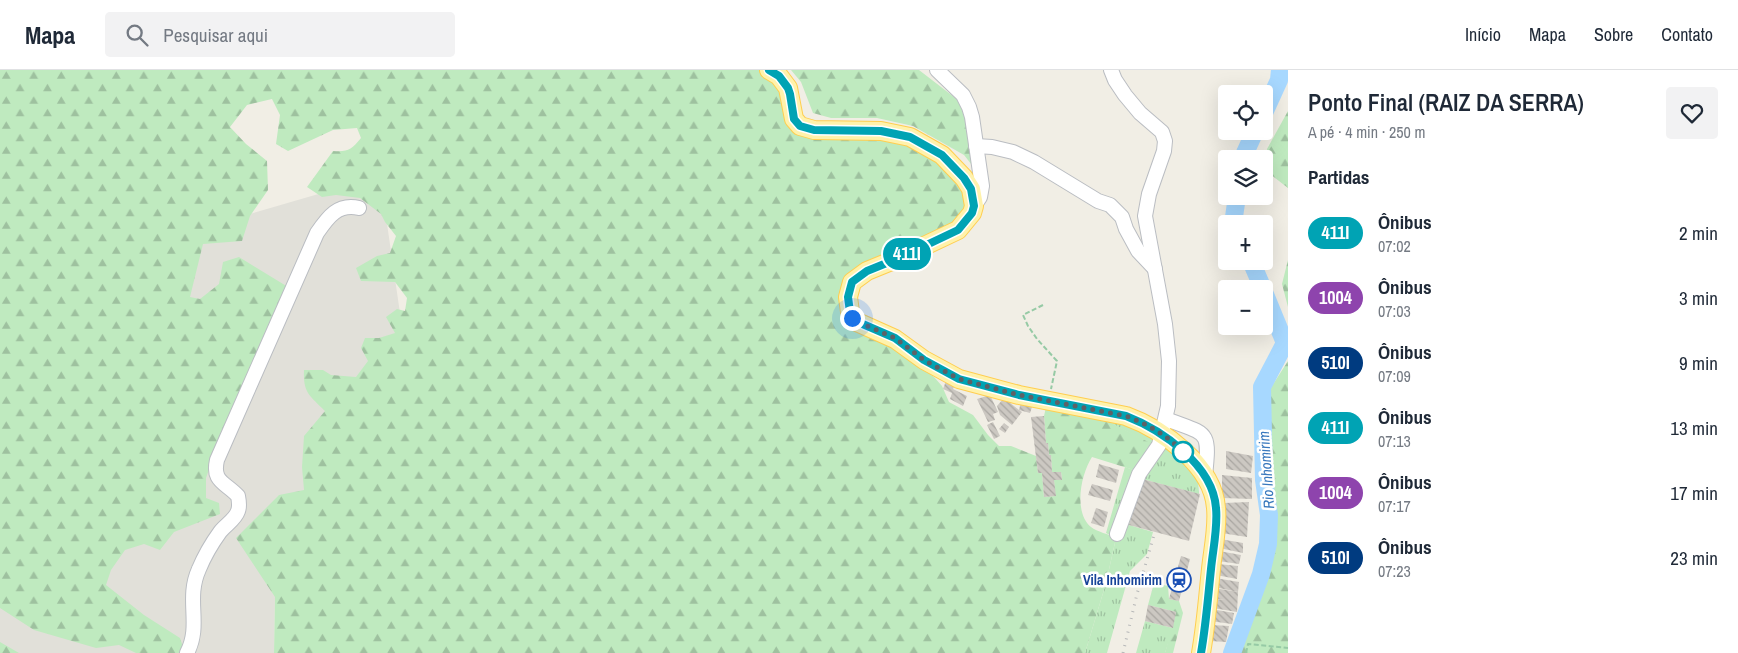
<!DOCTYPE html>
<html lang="pt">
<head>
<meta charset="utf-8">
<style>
	:root { --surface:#fff; --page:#f2f2f3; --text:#1f2937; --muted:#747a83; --line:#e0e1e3 }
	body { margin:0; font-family:"Archivo Narrow",sans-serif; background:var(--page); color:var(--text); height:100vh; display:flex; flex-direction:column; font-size:19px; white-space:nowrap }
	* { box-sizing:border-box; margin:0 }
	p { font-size:16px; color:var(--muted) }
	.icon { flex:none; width:28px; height:28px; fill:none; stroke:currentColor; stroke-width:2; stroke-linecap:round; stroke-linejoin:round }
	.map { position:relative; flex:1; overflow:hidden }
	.sheet { display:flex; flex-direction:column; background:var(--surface); width:450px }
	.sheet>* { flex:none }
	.badge { padding:0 10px; border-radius:16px; font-size:18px; line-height:32px }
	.buttons { position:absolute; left:1218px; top:15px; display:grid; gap:10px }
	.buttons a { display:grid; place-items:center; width:55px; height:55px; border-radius:5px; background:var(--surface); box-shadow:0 5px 20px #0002; font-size:25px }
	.you { position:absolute; width:25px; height:25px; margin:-12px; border:4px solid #fff; border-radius:50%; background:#1a73e8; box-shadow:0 0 0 8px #1a73e833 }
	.map>.badge { position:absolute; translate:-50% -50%; box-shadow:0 0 0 2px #fff }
	h2 { padding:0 20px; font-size:19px; line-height:45px }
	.round { display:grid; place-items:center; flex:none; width:52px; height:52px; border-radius:5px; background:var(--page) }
	.overview { display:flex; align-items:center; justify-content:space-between; height:85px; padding:0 20px }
	h1 { font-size:24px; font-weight:600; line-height:38px }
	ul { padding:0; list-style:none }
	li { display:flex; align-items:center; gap:15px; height:65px; padding:0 20px }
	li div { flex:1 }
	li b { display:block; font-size:19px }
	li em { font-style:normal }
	li .badge { min-width:55px; font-weight:700; text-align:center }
	header { display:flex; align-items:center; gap:30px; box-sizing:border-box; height:70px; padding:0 25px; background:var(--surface); border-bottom:1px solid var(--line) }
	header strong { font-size:24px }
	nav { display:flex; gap:28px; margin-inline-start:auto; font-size:18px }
	.search { width:350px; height:45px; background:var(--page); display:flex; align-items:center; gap:12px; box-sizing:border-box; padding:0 18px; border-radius:5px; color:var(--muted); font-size:19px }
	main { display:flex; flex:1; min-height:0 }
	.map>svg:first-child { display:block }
</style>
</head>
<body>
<header>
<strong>Mapa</strong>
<div class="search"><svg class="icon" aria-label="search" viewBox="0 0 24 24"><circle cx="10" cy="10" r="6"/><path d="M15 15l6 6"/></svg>Pesquisar aqui</div>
<nav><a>Início</a><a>Mapa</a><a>Sobre</a><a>Contato</a></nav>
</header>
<main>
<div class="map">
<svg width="1288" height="583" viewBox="0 0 1288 583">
	<defs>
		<pattern id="grass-tufts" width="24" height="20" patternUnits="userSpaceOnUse" patternTransform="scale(1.25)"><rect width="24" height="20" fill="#bfeabf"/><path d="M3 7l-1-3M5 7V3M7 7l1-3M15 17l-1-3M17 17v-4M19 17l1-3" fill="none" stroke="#9ec19f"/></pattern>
		<pattern id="forest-firs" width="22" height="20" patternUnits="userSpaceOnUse" patternTransform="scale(1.25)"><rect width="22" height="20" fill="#bfeabf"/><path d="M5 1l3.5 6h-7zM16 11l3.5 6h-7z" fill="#9ec19f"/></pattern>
		<pattern id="building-back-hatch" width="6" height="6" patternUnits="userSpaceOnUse" patternTransform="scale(1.25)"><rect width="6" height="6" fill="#ccc8c2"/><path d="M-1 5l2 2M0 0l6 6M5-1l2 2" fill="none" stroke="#a9a6a1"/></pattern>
	</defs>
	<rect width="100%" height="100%" fill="#f1eee5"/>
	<polygon fill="#e1e0d9" points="339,118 385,140 401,250 275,527 274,583 0,583 0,479 192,161"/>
	<g fill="url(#grass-tufts)">
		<polygon points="1096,345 1134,355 1183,387 1198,412 1199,422 1199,424 1142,409 1129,455 1153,462 1147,484 1130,501 1107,583 1085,583 1106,513 1116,468 1106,463 1125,397 1137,401 1154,376"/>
		<polygon points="1145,551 1173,558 1165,583 1136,583"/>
	</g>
	<g fill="url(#forest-firs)">
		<path d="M0,0H767L778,6L793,49L893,64L963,108L967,148L867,201L849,241L934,307L942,316L949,332L973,345L988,365L999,376H1011L1036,386L1038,403H1042L1044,427L1055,426L1054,410H1062L1061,402H1052L1051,385H1049L1048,373H1046L1044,346L1046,337L1096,345L1154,375L1137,401L1092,387C1081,404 1073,442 1091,457C1097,462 1109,464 1116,468L1106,513L1085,583H274L275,527L236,468L279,425L304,420L302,397L304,366L325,341C309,325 303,323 304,300H323L331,305L356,307L368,291L361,278L365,268H379L395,263L386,247L397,239L405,241L407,228L395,212L361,211L356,198L377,186L390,183L396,166L385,152L381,144L360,128L336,125L322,127L307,117L333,81C348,82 351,80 361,68L357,58L333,60L288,81L276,74L280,45L272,29L247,35L230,57L246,74L267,91L268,120L250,146L242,171L203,174L190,227L200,229L219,214L223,192L239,187L288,217L273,254L224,356L206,408V428L219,433L220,444L174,462L160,480L144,474L125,480L111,500L106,515L144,545L180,568L185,583H136L119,575L96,578L34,560L0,538Z"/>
		<polygon points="791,0 919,0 967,37 982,108 964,85 913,56 877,48 831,48 813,43 801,12"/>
		<polygon points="1288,41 1288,118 1270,104 1267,79"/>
		<polygon points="1288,190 1288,237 1282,214"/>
		<polygon points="1288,291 1288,583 1237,583 1266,505 1273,473 1274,433 1269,410 1270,319"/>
		<polygon points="1154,513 1168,516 1169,529 1179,531 1183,543 1173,583 1165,583 1176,542 1148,535"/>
		<polygon points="0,572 19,583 0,583"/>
	</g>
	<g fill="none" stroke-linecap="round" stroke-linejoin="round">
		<g stroke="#a7d8ff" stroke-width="18">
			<polyline points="1264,43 1279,10 1280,0"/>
			<polyline points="1244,89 1245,83 1255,61"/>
			<polyline points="1233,154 1237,126"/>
			<polyline points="1251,191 1263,219"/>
			<polyline points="1232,583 1261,504 1268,474 1269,445 1264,410 1262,317 1285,273 1264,222"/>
		</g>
	</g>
	<g fill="url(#building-back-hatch)">
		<polygon points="946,311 955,314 953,319 967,326 963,336 950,329 952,323 943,319"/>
		<polygon points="990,325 998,342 993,344 995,350 988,352 977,329"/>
		<polygon points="1004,328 1019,340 1021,332 1033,334 1030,343 1019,340 1022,342 1012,355 1000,345 997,336"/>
		<polygon points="1044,346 1046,373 1048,373 1049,385 1051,385 1052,402 1061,402 1062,410 1054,410 1056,426 1044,427 1042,403 1038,403 1031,347"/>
		<polygon points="993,352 1000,366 994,369 987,355"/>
		<polygon points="1004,353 1009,357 1005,363 999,359"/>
		<polygon points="1226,381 1253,386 1251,403 1226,399"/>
		<polygon points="1099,394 1119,400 1116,413 1096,407"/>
		<polygon points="1222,405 1252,408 1252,429 1222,428"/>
		<polygon points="1142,409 1200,424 1189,471 1129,455"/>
		<polygon points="1092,414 1113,420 1110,431 1088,425"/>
		<polygon points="1249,432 1247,467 1221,463 1224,433"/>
		<polygon points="1096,438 1108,442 1104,457 1091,453"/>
		<polygon points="1220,469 1243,473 1243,483 1219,478"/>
		<polygon points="1219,481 1241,485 1239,494 1218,491"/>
		<polygon points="1181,486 1190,489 1179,531 1169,529"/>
		<polygon points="1218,494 1238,496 1237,509 1216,505"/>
		<polygon points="1215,508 1239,512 1238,522 1214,517"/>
		<polygon points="1214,518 1238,522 1237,542 1213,538 1214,529 1225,530 1213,528"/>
		<polygon points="1148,535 1176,542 1173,558 1145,551"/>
		<polygon points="1211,539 1234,543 1232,554 1210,551"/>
		<polygon points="1212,555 1229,556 1226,572 1210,571"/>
	</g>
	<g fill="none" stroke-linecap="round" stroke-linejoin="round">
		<g stroke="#babdc2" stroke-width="16">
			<g id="minor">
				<polyline points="937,0 963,25 969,37 972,47 982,116 980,127 974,136"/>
				<polyline points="1111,0 1115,10 1125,25 1140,43 1162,62 1165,71 1164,81 1149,124 1145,146 1165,254 1169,291 1168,336 1159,375 1139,404 1117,464"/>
				<polyline points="976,76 992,77 1013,82 1034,92 1098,131 1110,135 1122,147 1126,159 1138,181 1155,199"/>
				<path d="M1166,349C1208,365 1210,359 1205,406"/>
				<path d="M187,583C202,554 185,530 199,499C204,487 212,473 220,462C225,455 235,450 238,441C240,436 239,431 238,426C225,412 212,412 217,390L317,163C328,147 338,133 359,138"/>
			</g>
		</g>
		<g stroke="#ffce50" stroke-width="20">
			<path id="major" d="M769,0L779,6L788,18L794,49L800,56L814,60L881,61L910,67L942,85L964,108L971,119L974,136L972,143L958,160L899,188L867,201L852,212L848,227L850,242L852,248L857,252L895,269L924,290L959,309L1019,325L1126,346C1162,359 1213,395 1216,438C1218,457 1213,479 1211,499C1208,527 1206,555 1201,583"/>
		</g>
		<g stroke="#96caa5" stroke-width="2" stroke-dasharray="5 2.5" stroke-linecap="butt">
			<polyline points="1043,235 1023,245 1028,256 1037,269 1057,291 1051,319"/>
			<polyline points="1246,583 1248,574 1288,578"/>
		</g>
		<use href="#minor" stroke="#fff" stroke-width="14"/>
		<use href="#major" stroke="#fff2ac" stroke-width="18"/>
		<polyline stroke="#b6b7b8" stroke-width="3" stroke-dasharray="1 6" stroke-linecap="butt" points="1123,583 1137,524 1154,465"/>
	</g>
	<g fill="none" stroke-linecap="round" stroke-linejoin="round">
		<g stroke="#fff" stroke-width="11">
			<path id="line" d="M769,0L779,6L788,18L790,24L794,49L800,56L814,60L881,61L910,67L942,85L964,108L971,119L974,136L972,143L958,160L899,188L867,201L852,212L848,227L850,242L852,248L858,252L895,268L924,290L959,309L1019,325L1126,346C1162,360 1213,395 1216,438C1218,457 1213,479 1211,499C1208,527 1206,555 1201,583"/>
		</g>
		<use href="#line" stroke="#00a3b4" stroke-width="8"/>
		<path stroke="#5d6167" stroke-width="5" stroke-dasharray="0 9" d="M852,248L858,252L895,268L924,290L959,309L1019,325L1126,346C1147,354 1167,365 1183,382"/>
	</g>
	<defs>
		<g id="station-ring" transform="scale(1.25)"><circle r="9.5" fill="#fff" stroke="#1a4fb4" stroke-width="1.5"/><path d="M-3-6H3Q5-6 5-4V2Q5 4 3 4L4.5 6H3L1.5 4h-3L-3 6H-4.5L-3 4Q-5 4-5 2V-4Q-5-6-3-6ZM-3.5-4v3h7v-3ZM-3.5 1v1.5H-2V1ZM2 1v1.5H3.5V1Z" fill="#1a4fb4"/></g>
	</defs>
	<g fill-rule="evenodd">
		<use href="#station-ring" x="1179" y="510"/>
	</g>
	<circle fill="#fff" stroke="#00a3b4" stroke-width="2.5" cx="1183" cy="382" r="10"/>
	<g text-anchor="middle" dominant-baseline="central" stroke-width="5" stroke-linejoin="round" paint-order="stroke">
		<g font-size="14" font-weight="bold" fill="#164399" stroke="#fff" text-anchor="end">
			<text x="1162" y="510">Vila Inhomirim</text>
		</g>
		<g font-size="15" font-style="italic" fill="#3878bd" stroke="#fff">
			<text transform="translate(1266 400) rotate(-94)">Rio Inhomirim</text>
		</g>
	</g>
</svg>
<div class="buttons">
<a><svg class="icon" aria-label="locate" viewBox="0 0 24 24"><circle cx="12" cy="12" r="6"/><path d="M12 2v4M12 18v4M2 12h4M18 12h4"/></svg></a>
<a><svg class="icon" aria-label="layers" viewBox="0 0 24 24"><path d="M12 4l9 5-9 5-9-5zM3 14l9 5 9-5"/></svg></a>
<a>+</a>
<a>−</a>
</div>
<div class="you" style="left:852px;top:248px"></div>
<b class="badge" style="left:907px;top:184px;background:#00a3b4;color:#fff">411I</b>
</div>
<section class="sheet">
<div class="overview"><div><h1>Ponto Final (RAIZ DA SERRA)</h1><p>A pé · 4 min · 250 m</p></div><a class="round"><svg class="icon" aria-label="heart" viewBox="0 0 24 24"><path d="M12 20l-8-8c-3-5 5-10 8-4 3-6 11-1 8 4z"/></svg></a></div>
<h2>Partidas</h2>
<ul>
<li><span class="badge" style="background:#00a3b4;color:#fff">411I</span><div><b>Ônibus</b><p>07:02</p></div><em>2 min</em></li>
<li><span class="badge" style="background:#8e44ad;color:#fff">1004</span><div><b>Ônibus</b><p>07:03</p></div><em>3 min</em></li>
<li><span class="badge" style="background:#003b80;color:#fff">510I</span><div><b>Ônibus</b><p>07:09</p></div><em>9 min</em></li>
<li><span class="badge" style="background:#00a3b4;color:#fff">411I</span><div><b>Ônibus</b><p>07:13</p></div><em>13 min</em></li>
<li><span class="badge" style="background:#8e44ad;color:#fff">1004</span><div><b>Ônibus</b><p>07:17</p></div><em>17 min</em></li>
<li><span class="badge" style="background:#003b80;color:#fff">510I</span><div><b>Ônibus</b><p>07:23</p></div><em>23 min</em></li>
</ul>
</section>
</main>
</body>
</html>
